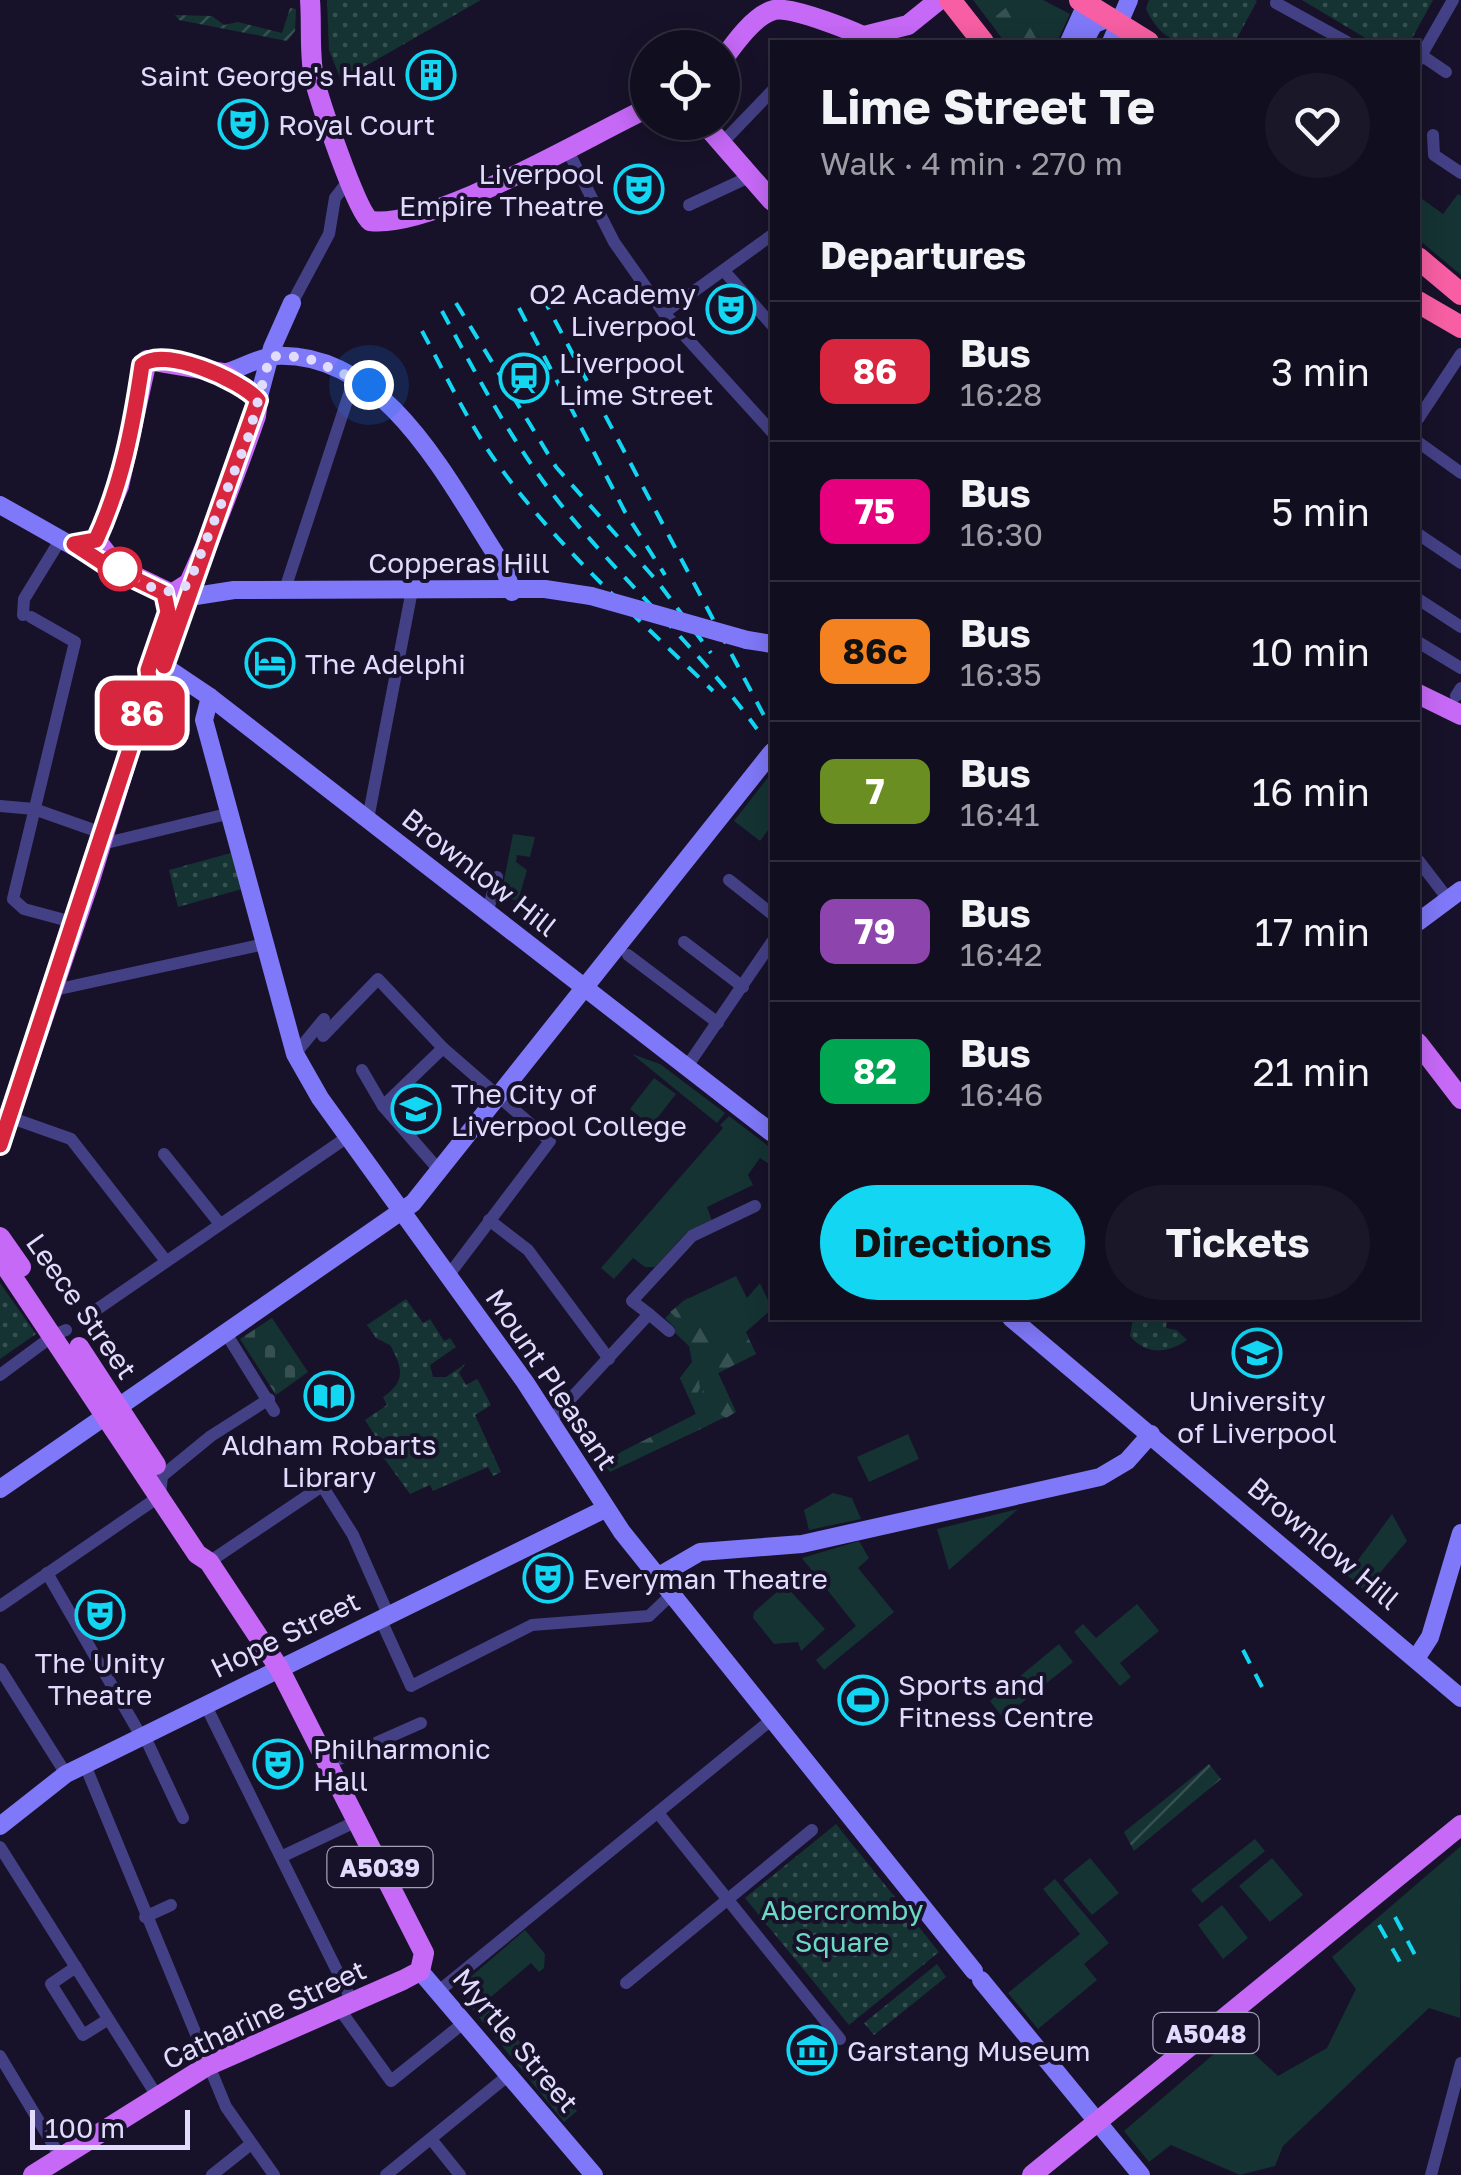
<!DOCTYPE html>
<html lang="en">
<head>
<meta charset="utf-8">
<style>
	:root { --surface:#110e1f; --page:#1a1728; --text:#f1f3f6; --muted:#9c9ca4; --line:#302e3d; --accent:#13d6f3 }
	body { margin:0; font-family:"Golos Text",sans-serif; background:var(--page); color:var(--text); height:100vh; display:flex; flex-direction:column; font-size:38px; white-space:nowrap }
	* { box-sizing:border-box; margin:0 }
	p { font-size:32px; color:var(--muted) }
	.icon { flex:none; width:55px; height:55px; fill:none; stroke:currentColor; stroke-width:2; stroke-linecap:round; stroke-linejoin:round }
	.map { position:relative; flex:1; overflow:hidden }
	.panel { position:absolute; left:770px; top:40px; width:650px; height:1280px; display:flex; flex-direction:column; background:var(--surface); border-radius:0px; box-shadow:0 5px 25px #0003,0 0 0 2px var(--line) }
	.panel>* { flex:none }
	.badge { padding:0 20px; border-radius:15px; font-size:35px; line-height:65px }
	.controls { position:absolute; left:630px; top:30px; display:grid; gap:20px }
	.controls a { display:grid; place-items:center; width:110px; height:110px; border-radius:50%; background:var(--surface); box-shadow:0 5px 25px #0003,0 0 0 2px var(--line); font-size:50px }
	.scale { position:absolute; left:30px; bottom:25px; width:160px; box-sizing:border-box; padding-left:10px; border:5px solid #e1dcfd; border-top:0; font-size:28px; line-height:35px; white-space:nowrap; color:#e1dcfd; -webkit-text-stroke:8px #171229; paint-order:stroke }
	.you { position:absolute; width:50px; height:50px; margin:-25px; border:8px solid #fff; border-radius:50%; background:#1a73e8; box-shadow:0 0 0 15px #1a73e833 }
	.map>.badge { position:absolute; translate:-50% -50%; box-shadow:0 0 0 5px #fff }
	h2 { padding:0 50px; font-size:38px; line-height:90px }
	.round { display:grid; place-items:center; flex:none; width:105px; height:105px; border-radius:52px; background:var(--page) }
	.headline { display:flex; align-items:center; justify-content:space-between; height:170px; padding:0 50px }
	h1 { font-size:48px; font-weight:700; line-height:75px }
	.button { display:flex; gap:20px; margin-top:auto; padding:20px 50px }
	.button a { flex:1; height:115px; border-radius:60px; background:var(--accent); color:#111; font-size:40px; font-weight:700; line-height:115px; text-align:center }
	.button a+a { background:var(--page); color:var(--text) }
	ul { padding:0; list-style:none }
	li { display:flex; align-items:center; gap:30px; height:140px; padding:0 50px; border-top:2px solid var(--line) }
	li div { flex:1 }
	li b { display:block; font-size:38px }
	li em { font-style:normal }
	li .badge { min-width:110px; font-weight:700; text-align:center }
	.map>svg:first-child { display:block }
</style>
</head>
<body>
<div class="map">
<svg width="1461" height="2175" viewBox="0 0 1461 2175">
	<defs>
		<pattern id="forest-firs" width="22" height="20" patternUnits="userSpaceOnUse" patternTransform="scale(2.5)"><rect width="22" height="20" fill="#153333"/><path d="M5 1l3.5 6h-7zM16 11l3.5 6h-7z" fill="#375051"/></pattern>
		<pattern id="cemetery-stones" width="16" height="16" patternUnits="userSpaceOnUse" patternTransform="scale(2.5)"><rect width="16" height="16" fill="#153333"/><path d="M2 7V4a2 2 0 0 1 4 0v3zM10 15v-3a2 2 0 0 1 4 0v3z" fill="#375051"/></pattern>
		<pattern id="park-dots" width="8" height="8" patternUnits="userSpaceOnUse" patternTransform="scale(2.5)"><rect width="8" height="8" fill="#153333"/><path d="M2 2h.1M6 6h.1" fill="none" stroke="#375051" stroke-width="1.8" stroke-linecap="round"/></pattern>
		<pattern id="garden-furrows" width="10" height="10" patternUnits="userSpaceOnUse" patternTransform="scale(2.5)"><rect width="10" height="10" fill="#153333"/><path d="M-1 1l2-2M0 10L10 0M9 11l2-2" fill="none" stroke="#375051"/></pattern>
	</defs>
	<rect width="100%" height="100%" fill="#171229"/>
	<g fill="#153333">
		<polygon points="973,0 1043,0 1070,14 1057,42 1005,42"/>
		<polygon points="1458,194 1461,196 1461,275 1418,239 1418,196 1443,214"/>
		<polygon points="769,776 772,825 760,841 734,821"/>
		<polygon points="513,834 535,837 530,857 517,855 516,862 527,870 518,901 501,896"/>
		<polygon points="632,1054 660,1064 725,1113 717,1123"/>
		<polygon points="654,1078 676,1094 651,1126 630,1109"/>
		<polygon points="729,1116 772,1149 772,1166 760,1158 748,1175 753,1185 707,1207 712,1221 687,1232 655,1267 645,1267 633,1258 614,1279 601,1268 723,1128 720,1125"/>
		<polygon points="736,1276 747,1298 760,1283 772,1309 746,1332 756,1354 718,1373 736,1412 610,1472 602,1462 696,1414 680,1378 700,1352 665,1318 683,1301"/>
		<polygon points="908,1434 919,1459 869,1482 857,1457"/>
		<polygon points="833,1493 852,1498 861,1519 809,1530 804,1510"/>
		<polygon points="1018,1509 949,1570 937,1529"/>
		<polygon points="1392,1514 1407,1541 1367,1588 1377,1601 1347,1575"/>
		<polygon points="859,1541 869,1558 858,1568 894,1612 824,1670 816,1660 856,1626 802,1558"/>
		<polygon points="785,1585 825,1629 801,1651 798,1642 774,1644 753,1618 754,1612"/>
		<polygon points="1137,1604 1159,1631 1120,1663 1131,1677 1120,1686 1074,1632 1083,1624 1096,1638"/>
		<polygon points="1059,1644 1073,1662 1003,1718 990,1701"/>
		<polygon points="1255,1839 1265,1851 1202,1903 1191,1890"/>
		<polygon points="1461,1846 1460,2018 1429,2008 1283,2146 1275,2166 1240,2175 1171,2145 1149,2162 1124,2131 1235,2036 1278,2076 1327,2048 1356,1989 1332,1957"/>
		<polygon points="1090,1858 1119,1893 1092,1915 1063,1880"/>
		<polygon points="1272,1858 1303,1895 1270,1922 1239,1886"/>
		<polygon points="1055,1879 1109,1943 1084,1964 1097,1980 1038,2029 1008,1993 1080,1934 1043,1889"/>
		<polygon points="1222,1905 1248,1938 1223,1959 1198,1925"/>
		<polygon points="525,1930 545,1954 544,1968 539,1972 531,1963 486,2001 577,2111 564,2122 460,1994 461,1985"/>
	</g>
	<g fill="url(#forest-firs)">
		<path d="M1015,0C1035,4 1047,23 1044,42H1005L997,32L996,16Z"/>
		<polygon points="688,1298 698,1316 723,1324 733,1347 732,1338 745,1332 756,1354 718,1373 736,1412 726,1418 711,1408 712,1422 707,1426 626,1464 621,1452 696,1414 691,1401 701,1399 703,1390 711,1406 714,1387 703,1379 704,1367 697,1370 700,1388 696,1395 689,1398 680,1378 692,1362 689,1346 673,1331 681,1322 670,1312"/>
	</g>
	<polygon fill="url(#cemetery-stones)" points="272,1318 308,1372 276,1395 240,1339"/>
	<g fill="url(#park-dots)">
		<polygon points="327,0 481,0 341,80 329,50"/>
		<path d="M1149,0H1255L1257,1L1235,42C1193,43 1167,53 1146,9Z"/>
		<polygon points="1302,0 1433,0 1410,42 1372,42"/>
		<polygon points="231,853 242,889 178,907 169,870"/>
		<polygon points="0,1283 36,1334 0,1359"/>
		<path d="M406,1299L423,1323L430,1319L444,1341L450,1338L456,1347L430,1365L433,1377H446L465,1364L459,1373L466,1385L477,1379L479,1382L491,1405L475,1415L501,1472L493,1476L488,1467L433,1491L430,1485L410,1494L373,1443L377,1439L365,1420L387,1405L383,1397C406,1382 403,1368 390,1345L376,1338L367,1325Z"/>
		<path d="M1133,1318H1167L1166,1328L1177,1330L1187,1340C1167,1354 1146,1355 1130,1336Z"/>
		<polygon points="836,1824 939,1952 849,2025 745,1898"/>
		<polygon points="937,1964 946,1977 874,2035 864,2023"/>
	</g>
	<g fill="url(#garden-furrows)">
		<polygon points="290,8 296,9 295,31 287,41 179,20 175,15 212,16 224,25 238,22 282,33"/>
		<polygon points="1209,1764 1221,1779 1134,1851 1124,1832"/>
	</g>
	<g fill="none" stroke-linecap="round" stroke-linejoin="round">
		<g stroke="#444086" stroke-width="12">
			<polyline points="1276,3 1347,42"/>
			<polyline points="1421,55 1446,72"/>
			<polyline points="1418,61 1453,0"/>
			<polyline points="1433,135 1434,155 1461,173"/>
			<polyline points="721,144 772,91"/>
			<polyline points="566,147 614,242 664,313 772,432"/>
			<polyline points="689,205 749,177"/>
			<polyline points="725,272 772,325"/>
			<polyline points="292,303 329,234 335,198 349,180"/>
			<polyline points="664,313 772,235"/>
			<polyline points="1418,419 1461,354"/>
			<polyline points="1418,442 1461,473"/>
			<polyline points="1418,534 1461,563"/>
			<polyline points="285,589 354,379"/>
			<polyline points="1418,599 1461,627"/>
			<polyline points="23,615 24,599 62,537"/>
			<polyline points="31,617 75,642 13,899 24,909 76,923"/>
			<polyline points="1418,642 1461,668"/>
			<polyline points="1456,696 1461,688"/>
			<polyline points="0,806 34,809 105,834"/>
			<polyline points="368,819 412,590"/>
			<polyline points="102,844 231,813"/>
			<polyline points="1418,860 1448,899"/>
			<polyline points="729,880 772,914"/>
			<polyline points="487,914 497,877"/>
			<polyline points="684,942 743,987"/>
			<polyline points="628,955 718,1023"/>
			<polyline points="50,991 265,944"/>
			<polyline points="323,1036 378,979 443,1048 550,1141 448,1276"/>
			<polyline points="295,1054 324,1019"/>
			<polyline points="686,1068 772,942"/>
			<polyline points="362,1070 383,1106"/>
			<polyline points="9,1117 71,1139 166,1261"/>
			<polyline points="164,1154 220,1224"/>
			<polyline points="439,1170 383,1106 443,1048"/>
			<polyline points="489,1220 528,1250 609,1359"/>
			<polyline points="96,1310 346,1138"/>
			<polyline points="649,1314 632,1301 692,1236 755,1206"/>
			<polyline points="227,1335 274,1411"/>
			<polyline points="0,1375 54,1335 66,1330"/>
			<polyline points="551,1420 649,1314 669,1331"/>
			<polyline points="316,1476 353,1535 388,1614"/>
			<polyline points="209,1562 322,1486"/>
			<polyline points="47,1573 141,1736"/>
			<polyline points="0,1606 160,1496 162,1476 211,1436 269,1399"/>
			<polyline points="380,1618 411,1686 532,1625 649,1616 671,1595"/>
			<polyline points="0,1669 66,1774"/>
			<polyline points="205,1704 352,2001"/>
			<polyline points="144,1735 183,1818"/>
			<polyline points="328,1764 421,1723"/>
			<polyline points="85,1765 226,2107 274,2175"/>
			<polyline points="658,1813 840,2039"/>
			<polyline points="0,1847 157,2096"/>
			<polyline points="283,1856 357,1821"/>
			<polyline points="145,1917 171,1905"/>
			<polyline points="76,1967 51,1984 83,2035 107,2020"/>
			<polyline points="626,1983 812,1830"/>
			<polyline points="440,1990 771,1720"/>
			<polyline points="338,2007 391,2081 466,2021"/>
			<polyline points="0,2056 61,2158"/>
			<polyline points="431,2139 460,2175"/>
			<polyline points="212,2175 251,2144"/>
			<polyline points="386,2175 510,2074"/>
			<polyline points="1431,2175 1461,2063"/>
		</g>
		<g stroke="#7f78f8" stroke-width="18">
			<polyline points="1069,42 1088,0"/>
			<polyline points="1084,42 1094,24 1112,17"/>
			<polyline points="1111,42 1129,0"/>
			<path d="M224,373C241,369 258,357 275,356C388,350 451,488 504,567L512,592"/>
			<polyline points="258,400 272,348 292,303"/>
			<polyline points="0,505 106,565 118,568"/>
			<polyline points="167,612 183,598 234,590 545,589 591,596"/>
			<polyline points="747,640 772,644"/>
			<polyline points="152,658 210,697 772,1133"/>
			<polyline points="210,697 204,720 295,1054 320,1098 525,1382 622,1532 974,1971"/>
			<polyline points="1418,922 1461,890"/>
			<polyline points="1011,1318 1461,1698"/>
			<polyline points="0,1489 413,1203 772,752"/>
			<polyline points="657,1577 700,1552 802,1544 1100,1477 1127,1461 1151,1434"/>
			<polyline points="1417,1657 1430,1637 1461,1533"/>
			<polyline points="0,1826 66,1774 605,1509"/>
			<polyline points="420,1971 594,2175"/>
			<polyline points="981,1980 1141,2175"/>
		</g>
		<g stroke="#c669f7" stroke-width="20">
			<path d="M310,0C312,25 309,53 314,78C319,99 357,213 370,221C433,229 584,138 648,108"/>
			<polyline points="864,36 908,25 939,0"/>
			<path d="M722,61C733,45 754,15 774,10C792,6 857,32 874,42"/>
			<polyline points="703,122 772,201"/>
			<polyline points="1418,694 1461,715"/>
			<polyline points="1418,1043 1461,1099"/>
			<path d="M0,1145L90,880L151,682C170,657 176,626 187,597C211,537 235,477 256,416L258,400L224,373L147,360L119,486L96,540L118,568L172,594L189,583L221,511"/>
			<polyline points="0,1237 21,1267"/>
			<polyline points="0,1258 197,1554 209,1562 279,1668 424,1953 420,1971 403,1980 207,2066 33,2175"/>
			<polyline points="79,1347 156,1465"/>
			<polyline points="1032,2175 1461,1825"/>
		</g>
		<g stroke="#f75ea3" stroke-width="22">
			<polyline points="950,0 983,42"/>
			<polyline points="1080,0 1148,42"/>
			<polyline points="1418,258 1461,294"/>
			<polyline points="1418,302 1461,327"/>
		</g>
		<g stroke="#13d6f3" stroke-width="4" stroke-dasharray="15 12" stroke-linecap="butt">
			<polyline points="542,296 769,725"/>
			<polyline points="456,303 556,467 657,581 711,653"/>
			<polyline points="519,308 625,512 665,575"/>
			<path d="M442,311C478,378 514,446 562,506C624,583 699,648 757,729"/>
			<path d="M422,331C447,377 470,427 502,470C563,553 639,619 713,691"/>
			<polyline points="1243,1650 1262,1687"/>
			<polyline points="1395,1917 1416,1957"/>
			<polyline points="1379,1925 1401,1964"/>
		</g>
		<polyline stroke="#7f78f8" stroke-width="18" points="591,596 747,640"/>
	</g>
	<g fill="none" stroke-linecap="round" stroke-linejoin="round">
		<g stroke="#fff" stroke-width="22">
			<path id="line" d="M0,1145L150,688L148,670L168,612L164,593L106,565L74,544L96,540C122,484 133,426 142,365C163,346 241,380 258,400L164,666"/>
		</g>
		<use href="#line" stroke="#d7263d" stroke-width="15"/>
		<path stroke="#e1dcfd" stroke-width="10" stroke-dasharray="0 18" d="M120,569C135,577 167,605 189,583L248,438L270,356L305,357L369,385"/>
	</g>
	<defs>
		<g id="building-ring" transform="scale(2.5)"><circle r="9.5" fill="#171229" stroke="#13d6f3" stroke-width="1.5"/><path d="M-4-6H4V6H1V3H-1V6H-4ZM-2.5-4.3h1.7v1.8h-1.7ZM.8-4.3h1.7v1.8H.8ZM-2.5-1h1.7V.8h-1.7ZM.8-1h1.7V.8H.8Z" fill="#13d6f3"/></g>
		<g id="theatre-ring" transform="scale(2.5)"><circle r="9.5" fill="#171229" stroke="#13d6f3" stroke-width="1.5"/><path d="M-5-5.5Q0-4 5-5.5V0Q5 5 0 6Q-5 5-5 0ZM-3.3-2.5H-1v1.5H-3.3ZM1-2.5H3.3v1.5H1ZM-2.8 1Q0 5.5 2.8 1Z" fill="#13d6f3"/></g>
		<g id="station-ring" transform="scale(2.5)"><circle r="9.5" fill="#171229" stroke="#13d6f3" stroke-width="1.5"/><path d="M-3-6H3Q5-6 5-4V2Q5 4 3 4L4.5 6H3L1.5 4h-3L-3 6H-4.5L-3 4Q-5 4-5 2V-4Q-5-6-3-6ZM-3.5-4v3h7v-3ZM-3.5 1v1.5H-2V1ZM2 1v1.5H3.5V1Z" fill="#13d6f3"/></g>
		<g id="hotel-ring" transform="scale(2.5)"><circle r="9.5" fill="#171229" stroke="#13d6f3" stroke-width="1.5"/><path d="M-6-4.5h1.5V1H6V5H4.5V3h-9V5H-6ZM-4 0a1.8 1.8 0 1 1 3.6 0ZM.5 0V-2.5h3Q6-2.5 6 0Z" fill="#13d6f3"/></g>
		<g id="university-ring" transform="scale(2.5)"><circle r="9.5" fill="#171229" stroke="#13d6f3" stroke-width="1.5"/><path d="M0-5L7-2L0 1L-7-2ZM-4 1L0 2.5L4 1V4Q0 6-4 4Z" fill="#13d6f3"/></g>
		<g id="library-ring" transform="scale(2.5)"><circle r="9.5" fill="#171229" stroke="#13d6f3" stroke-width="1.5"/><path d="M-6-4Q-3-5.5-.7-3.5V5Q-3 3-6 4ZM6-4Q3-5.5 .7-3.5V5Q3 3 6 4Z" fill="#13d6f3"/></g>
		<g id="stadium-ring" transform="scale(2.5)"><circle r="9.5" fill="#171229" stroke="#13d6f3" stroke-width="1.5"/><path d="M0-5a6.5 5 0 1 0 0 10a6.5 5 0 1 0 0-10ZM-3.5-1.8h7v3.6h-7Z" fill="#13d6f3"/></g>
		<g id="museum-ring" transform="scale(2.5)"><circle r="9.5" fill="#171229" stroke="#13d6f3" stroke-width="1.5"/><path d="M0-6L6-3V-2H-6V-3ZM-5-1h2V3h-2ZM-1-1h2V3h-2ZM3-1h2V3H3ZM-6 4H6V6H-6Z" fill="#13d6f3"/></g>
	</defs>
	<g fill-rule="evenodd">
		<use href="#building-ring" x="431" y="75"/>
		<use href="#theatre-ring" x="243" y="124"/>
		<use href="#theatre-ring" x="639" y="189"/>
		<use href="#theatre-ring" x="731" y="309"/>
		<use href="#station-ring" x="524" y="378"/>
		<use href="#hotel-ring" x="270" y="663"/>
		<use href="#university-ring" x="416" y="1109"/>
		<use href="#university-ring" x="1257" y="1353"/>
		<use href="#library-ring" x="329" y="1396"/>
		<use href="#theatre-ring" x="548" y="1578"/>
		<use href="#theatre-ring" x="100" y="1615"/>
		<use href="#stadium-ring" x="863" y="1700"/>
		<use href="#theatre-ring" x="278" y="1764"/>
		<use href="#museum-ring" x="812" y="2050"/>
	</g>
	<circle fill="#fff" stroke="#d7263d" stroke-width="5" cx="120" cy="569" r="20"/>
	<g text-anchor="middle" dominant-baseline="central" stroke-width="8" stroke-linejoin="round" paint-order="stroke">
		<g fill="#171229" stroke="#a49fbd" stroke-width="2.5">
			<rect x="327.5" y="1847" width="105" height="40" rx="8"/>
			<rect x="1153.5" y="2013" width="105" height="40" rx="8"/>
		</g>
		<g font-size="25" font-weight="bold" fill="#e1dcfd">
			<text x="380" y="1867">A5039</text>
			<text x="1206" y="2033">A5048</text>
		</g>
		<g font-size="28" fill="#e1dcfd" stroke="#171229" text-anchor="start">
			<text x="396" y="75" text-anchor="end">Saint George's Hall</text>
			<text x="278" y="124">Royal Court</text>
			<text x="604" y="173" text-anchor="end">Liverpool<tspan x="604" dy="32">Empire Theatre</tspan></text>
			<text x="696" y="293" text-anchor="end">O2 Academy<tspan x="696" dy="32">Liverpool</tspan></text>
			<text x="559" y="362">Liverpool<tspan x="559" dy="32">Lime Street</tspan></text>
			<text x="305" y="663">The Adelphi</text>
			<text x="451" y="1093">The City of<tspan x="451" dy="32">Liverpool College</tspan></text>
			<text x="1257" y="1400" text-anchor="middle">University<tspan x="1257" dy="32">of Liverpool</tspan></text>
			<text x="329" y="1444" text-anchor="middle">Aldham Robarts<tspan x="329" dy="32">Library</tspan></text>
			<text x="583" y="1578">Everyman Theatre</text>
			<text x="100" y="1662" text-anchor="middle">The Unity<tspan x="100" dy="32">Theatre</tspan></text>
			<text x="898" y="1684">Sports and<tspan x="898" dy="32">Fitness Centre</tspan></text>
			<text x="313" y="1748">Philharmonic<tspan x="313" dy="32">Hall</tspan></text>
			<text x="847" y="2050">Garstang Museum</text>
		</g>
		<g font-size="28" fill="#e1dcfd" stroke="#171229">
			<text x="459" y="562">Copperas Hill</text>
			<text transform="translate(480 872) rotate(38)">Brownlow Hill</text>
			<text transform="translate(82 1306) rotate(55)">Leece Street</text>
			<text transform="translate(552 1379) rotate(56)">Mount Pleasant</text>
			<text transform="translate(1324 1543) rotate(40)">Brownlow Hill</text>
			<text transform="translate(285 1634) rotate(-26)">Hope Street</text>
			<text transform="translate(264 2014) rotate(-25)">Catharine Street</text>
			<text transform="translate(516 2040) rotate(50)">Myrtle Street</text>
		</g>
		<g font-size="28" fill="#6adbc2" stroke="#171229">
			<text x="842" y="1909">Abercromby<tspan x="842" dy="32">Square</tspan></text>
		</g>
	</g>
</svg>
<div class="controls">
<a><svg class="icon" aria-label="locate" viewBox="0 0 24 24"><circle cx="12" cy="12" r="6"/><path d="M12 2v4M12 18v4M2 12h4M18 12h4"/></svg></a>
</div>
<div class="scale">100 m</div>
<div class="you" style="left:369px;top:385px"></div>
<b class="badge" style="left:142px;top:713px;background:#d7263d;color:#fff">86</b>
<section class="panel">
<div class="headline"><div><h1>Lime Street Te</h1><p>Walk · 4 min · 270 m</p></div><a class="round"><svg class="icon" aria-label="heart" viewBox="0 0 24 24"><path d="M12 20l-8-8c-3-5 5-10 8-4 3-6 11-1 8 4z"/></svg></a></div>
<h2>Departures</h2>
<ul>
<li><span class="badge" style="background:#d7263d;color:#fff">86</span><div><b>Bus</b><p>16:28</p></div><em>3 min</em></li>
<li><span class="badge" style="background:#e6007e;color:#fff">75</span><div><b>Bus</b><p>16:30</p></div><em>5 min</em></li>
<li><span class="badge" style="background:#f58220;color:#111">86c</span><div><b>Bus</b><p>16:35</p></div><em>10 min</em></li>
<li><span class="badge" style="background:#6b8e23;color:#fff">7</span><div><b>Bus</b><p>16:41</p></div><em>16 min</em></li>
<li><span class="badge" style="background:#8e44ad;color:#fff">79</span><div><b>Bus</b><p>16:42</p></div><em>17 min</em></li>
<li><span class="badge" style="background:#00a651;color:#fff">82</span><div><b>Bus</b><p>16:46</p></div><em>21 min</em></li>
</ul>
<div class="button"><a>Directions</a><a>Tickets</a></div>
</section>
</div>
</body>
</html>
